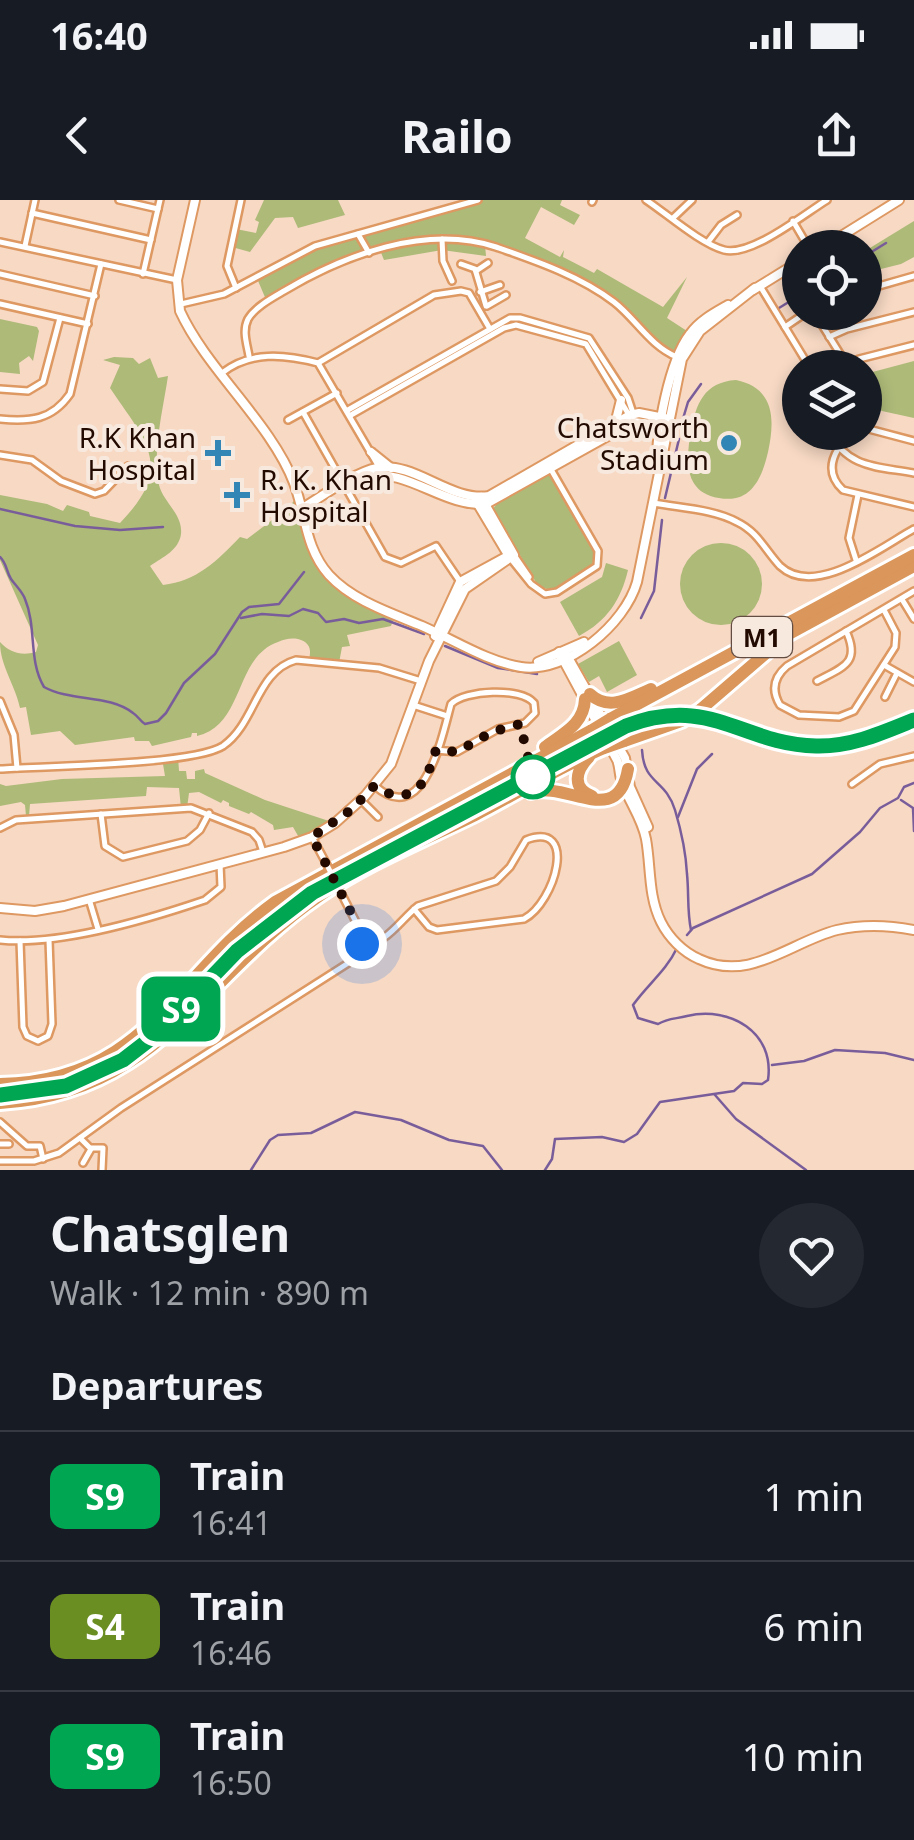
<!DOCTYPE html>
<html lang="en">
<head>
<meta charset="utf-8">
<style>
	:root { --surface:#171b24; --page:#242831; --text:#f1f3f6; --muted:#9ea1a6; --line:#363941 }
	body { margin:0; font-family:"Noto Sans",sans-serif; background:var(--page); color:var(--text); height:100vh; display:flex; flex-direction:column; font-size:38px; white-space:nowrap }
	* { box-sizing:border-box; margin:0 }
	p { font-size:32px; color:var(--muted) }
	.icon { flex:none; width:55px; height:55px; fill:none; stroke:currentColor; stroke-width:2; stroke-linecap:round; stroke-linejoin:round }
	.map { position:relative; height:970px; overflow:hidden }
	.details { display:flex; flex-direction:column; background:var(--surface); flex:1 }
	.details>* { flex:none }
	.badge { padding:0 20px; border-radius:15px; font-size:35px; line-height:65px }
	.tools { position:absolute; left:782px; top:30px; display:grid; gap:20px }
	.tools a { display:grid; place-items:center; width:100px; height:100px; border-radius:50%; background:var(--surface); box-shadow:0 5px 15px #0003; font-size:50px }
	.you { position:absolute; width:50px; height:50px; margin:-25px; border:8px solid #fff; border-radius:50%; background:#1a73e8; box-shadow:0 0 0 15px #1a73e833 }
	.map>.badge { position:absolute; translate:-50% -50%; box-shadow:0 0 0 5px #fff }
	h2 { padding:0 50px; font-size:38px; line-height:90px }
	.round { display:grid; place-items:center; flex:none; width:105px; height:105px; border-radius:52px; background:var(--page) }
	.head { display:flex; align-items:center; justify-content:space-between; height:170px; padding:0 50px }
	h1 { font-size:48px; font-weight:700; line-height:75px }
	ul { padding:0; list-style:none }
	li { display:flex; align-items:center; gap:30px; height:130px; padding:0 50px; border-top:2px solid var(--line) }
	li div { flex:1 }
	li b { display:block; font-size:38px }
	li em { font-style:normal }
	li .badge { min-width:110px; font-weight:700; text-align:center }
	.status { display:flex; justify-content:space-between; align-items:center; height:70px; padding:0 50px; background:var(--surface); direction:ltr }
	.status svg { height:28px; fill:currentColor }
	header { display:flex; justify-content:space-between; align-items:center; height:130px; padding:0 50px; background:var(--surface); font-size:45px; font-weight:700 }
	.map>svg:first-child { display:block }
</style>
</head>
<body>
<div class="status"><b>16:40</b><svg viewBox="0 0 49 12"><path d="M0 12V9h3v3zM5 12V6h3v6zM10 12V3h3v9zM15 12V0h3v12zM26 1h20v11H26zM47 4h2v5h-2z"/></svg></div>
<header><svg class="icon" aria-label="back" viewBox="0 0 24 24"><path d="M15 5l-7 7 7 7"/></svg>Railo<svg class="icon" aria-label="share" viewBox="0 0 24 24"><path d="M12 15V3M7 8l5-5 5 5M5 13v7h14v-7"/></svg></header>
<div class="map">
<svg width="914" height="970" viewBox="0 0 914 970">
	<rect width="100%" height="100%" fill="#f7d9c4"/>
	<g fill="#adba78">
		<polygon points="264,0 338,0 345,15 298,28 293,17 275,18 250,52 232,47 236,29 256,33 259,22 255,20"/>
		<path d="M478,0H562L560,5L580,15L574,25L541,7L525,38L560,57L564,50L563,57L594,73L597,69L663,107L687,77L667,118L690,133L677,157L669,154C610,96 565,67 485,45L486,56L442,50L384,60L380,50L324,70L267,102L256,76L298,53Z"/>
		<polygon points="914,21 914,57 901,64 865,73 865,51"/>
		<polygon points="0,119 37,127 39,131 33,161 29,156 19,163 20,174 0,172"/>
		<path d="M114,157L133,158L139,164L150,158L158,178L168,176C163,210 152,251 159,285C163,302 183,314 181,334C179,350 163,357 150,366L163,385C197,381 217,361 240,337L247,339L288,308L298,296L316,357L343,388L395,414L391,426L347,435L350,446L342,447L339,463L309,460C311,451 311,444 301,440C293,437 285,439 278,442C234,457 245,525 197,536V533H192L191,537L152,546L149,541H135L134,537L75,545L60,531L31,535L26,507L20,508C15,484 0,466 0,442C10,453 22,456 36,452L38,445L0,360V295L47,304L63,311L67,305L89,312L90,316L120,323C174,267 148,244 110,188L120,165L103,160Z"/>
		<polygon points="914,161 914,218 882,211 865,202 865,174"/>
		<path d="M736,180C775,188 775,220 768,252C762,278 751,304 719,298C683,292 686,259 691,231C696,204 704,182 736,180Z"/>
		<polygon points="546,274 554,278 596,351 595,366 553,391 538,386 493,309 497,303"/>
		<circle cx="721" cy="384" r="41"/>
		<path d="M606,363L628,370C621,400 607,421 579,436L560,402L602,377Z"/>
		<polygon points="619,441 637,475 607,492 599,476 589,482 578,464"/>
		<polygon points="178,557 179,571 186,571 187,579 195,579 195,571 204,569 205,573 265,600 335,623 301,641 293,627 274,630 273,625 251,612 249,614 229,606 229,603 223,600 221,603 199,592 189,593 187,608 181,608 179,588 147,587 146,596 30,604 29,616 26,616 25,605 21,602 0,606 0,584 6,586 62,579 165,576 162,558"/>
	</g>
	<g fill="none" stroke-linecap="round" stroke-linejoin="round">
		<g stroke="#795d9b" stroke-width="2.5">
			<polyline points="865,56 886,43"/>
			<polyline points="779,108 800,95"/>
			<polyline points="682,222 688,202 701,184"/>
			<polyline points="665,298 679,239"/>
			<polyline points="0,309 75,326 120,330 163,327"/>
			<path d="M0,357C7,364 6,371 11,379C15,385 22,391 25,399C37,428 28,460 44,487C71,502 109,494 133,513C138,516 140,521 145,524L158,521L166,513L184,483L215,454L242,412L249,407L279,404L304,372"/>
			<polyline points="241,418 262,414 289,416 303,409 318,413 326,422 344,419 359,423 383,419 424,434"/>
			<polyline points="641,418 654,391 662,320"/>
			<polyline points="445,446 498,468 537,474"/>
			<path d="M642,550C644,585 665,578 675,610C681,630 686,654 687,674C689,693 687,711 691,730"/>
			<polyline points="901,600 913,608 914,631"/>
			<polyline points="678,617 697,569 712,554"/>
			<polyline points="687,735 693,728 812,674 860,632 880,608 898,598 904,587 914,583"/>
			<polyline points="772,865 804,861 835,850 885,853 914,860"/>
			<polyline points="715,895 736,919 806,970"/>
			<polyline points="251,970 270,940 278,935 311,933 355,912 401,920 449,940 483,946 502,970"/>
			<path d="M545,970L552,959L555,939L602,937L624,942L637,934L660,902L734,891L743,883L762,884L768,880C775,832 730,806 687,816C676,819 668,818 658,824L638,818L633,805C648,784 666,771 677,748"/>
		</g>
		<g stroke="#de9862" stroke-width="10">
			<g id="minor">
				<polyline points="119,0 158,9"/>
				<path d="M646,0C667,14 701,44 724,50C751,57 804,14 827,0"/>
				<polyline points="592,2 593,0"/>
				<polyline points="32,13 151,40"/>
				<polyline points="673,18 692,0"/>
				<polyline points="793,21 809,48"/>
				<polyline points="358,34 369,53"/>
				<polyline points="442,39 443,61 452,81"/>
				<polyline points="0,42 177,80"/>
				<polyline points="708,42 721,25 737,15"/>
				<polyline points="25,46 35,0"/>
				<polyline points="461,64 475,69 486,106"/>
				<polyline points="476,71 488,63"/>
				<polyline points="0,74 95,96"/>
				<polyline points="143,74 160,0"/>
				<polyline points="760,86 810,168"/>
				<polyline points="236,88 227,66 241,0"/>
				<polyline points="865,90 914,76"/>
				<polyline points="480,92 500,85"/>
				<polyline points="0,104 88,124"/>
				<polyline points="181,104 224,94 315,46 478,0"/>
				<polyline points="487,106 506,95"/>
				<polyline points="814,112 847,165"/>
				<polyline points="785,127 807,112"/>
				<polyline points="829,137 847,129 914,112"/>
				<path d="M249,156C247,144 242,131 248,119C255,107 272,98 284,91C344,55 426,24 496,47C536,61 580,76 614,102C636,119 650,146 677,157"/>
				<polyline points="318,163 434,95 461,91 469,93 490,129"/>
				<polyline points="842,168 859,159 914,145"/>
				<path d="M222,173C250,151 284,154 318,163L379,267"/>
				<polyline points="0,189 28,191 43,182 60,118"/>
				<polyline points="348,210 510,118 520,118 589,138 628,198 633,213"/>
				<polyline points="303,212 385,357 401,363 436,346 461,383"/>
				<polyline points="351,215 504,128 516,125 586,144 629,215"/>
				<path d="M0,219C30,222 52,220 70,194L101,64"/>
				<polyline points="288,220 337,193"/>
				<polyline points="865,228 914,241"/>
				<path d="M828,232C850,269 875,266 914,273"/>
				<path d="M838,249C829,264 830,278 843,290L914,307"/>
				<polyline points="0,255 32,260 61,281 95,294 104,291 128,266"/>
				<path d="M654,303C680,308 713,309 737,322C758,332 765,350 780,366C815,399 881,347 914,329"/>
				<polyline points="514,355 529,377"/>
				<polyline points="511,359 531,384 545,394 557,392 597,366 598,351 549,266"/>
				<polyline points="856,360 849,338 858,295"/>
				<polyline points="903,401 914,419"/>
				<path d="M884,410L896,433L895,447L854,511L839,517L799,515L780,505C771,490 774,477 787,466L914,391"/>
				<polyline points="884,465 914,482"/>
				<path d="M817,481C843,467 861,463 846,431"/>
				<polyline points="885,497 897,473"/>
				<polyline points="0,501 14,535 17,568"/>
				<polyline points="413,505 447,516"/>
				<path d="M0,569C44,566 193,565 223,546C256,523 256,471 296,460L379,468L421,481"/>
				<polyline points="852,584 880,564 914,556"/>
				<path d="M375,586C424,629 442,537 451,504C465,490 521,487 534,503L535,513L525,523L498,529L457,552L436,550"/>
				<polyline points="361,600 378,617"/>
				<polyline points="101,614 105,646 123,657 187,641 200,630 209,613"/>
				<polyline points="0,628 16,620 191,608 252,632 259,640 263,652"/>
				<polyline points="312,637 326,663"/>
				<polyline points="340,691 358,726 362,743"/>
				<polyline points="89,699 98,729"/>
				<path d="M0,740C59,746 149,719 205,700L221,687L220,664"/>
				<polyline points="20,741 23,827 27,836 38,841 48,836 52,824 49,740"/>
				<polyline points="0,922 27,946 40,946 43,959"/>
				<polyline points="80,938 90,948 103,948 102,970"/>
				<polyline points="0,944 9,944"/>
				<path d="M0,961H34L59,953L121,908L353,760L362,744C386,746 400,720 418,706L496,681L510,667L526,640C579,620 555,703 524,719L437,730L429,727L414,709"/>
				<polyline points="83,963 91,949"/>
			</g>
		</g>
		<g stroke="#de9862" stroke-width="12">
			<g id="tertiary">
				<path d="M195,0L177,80L180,111C207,170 271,223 294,283C306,315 305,348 329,375C353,401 391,413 422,426C454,440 488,462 521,467C567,474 625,424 637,382L682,159L700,131L755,88"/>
				<polyline points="822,48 899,0"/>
				<polyline points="753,90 800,61"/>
				<polyline points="615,224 621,200"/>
				<polyline points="371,252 391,268"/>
				<path d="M657,266C656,232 669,161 690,134C699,121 714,113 728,105"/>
				<path d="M365,276C408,268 443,307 486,304L633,222L668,226"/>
				<polyline points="476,301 510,358"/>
				<path d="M301,309C321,297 355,272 377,268C415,261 450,302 489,296L630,215L639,213L669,219"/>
				<polyline points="435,436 460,382 504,358"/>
				<path d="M559,452L617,560C620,567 619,575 622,582C629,602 642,618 646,639C651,666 648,696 661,722C669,738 683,752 699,759C750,783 790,742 837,730C863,724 888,725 914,730"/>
				<polyline points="565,452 625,558 630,587 648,627"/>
				<polyline points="538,462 584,442"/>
				<polyline points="0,708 35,711 64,706 284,647 312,637 335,623 365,596 391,564 429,461 465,389 514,355 481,297"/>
			</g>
		</g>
		<g stroke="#fff" stroke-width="18">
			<g id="trunk">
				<path d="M590,494C609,512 630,498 651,489"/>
				<polyline points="700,510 787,435 914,366"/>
				<polyline points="610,519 914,355"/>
				<polyline points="624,541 681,521"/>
				<path d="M545,547C564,533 584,524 585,499"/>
				<path d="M589,557C576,570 571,588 592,596"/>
				<path d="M531,592C567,581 618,629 628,569"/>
				<path d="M0,884C148,881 173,776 275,702L592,530"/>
				<path d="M0,903C159,894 202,776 319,696C367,663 422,641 475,615C518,593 559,567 604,548"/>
			</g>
		</g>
		<use href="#minor" stroke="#fff" stroke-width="5"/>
		<use href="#tertiary" stroke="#fff" stroke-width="8"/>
		<use href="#trunk" stroke="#da965b" stroke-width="12"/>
		<g stroke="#42281d" stroke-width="6">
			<path id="rail" d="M0,893C144,894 192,772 297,700C357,659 425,627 489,592C529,571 569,546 610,528C647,514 687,507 726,519C751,527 774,540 800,543C842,548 876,533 914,518"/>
		</g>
		<use href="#rail" stroke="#f8e9df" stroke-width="2.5" stroke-dasharray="8" stroke-linecap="butt"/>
		<g stroke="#de9862" stroke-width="10" stroke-linecap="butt">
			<polyline id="minor-bridge" points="326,663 340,691"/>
		</g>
		<g stroke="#fff" stroke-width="18" stroke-linecap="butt">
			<g id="trunk-bridge">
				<polyline points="681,521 700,510"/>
				<polyline points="592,530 610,519"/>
				<polyline points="604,548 624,541"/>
			</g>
		</g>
		<use href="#minor-bridge" stroke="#fff" stroke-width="5"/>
		<use href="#trunk-bridge" stroke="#da965b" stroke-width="12"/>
	</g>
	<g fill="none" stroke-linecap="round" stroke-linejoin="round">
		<g stroke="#fff" stroke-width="22">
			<path id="line" d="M0,895L66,886L123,860L158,833L237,751L312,693L626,526C711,494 741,544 816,546C851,547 882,533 914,520"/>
		</g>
		<use href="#line" stroke="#00a651" stroke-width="15"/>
		<path stroke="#230a00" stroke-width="10" stroke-dasharray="0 18" d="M362,744L358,726L312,637L351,610L374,586L394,596C423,596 428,574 436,550L457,552L492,532L520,524L533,577"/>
	</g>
	<g fill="#3286b6" stroke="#f8e9df" stroke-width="4">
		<circle cx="729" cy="243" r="10"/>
		<path d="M213 238h10v10h10v10h-10v10h-10v-10h-10v-10h10z"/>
		<path d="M232 280h10v10h10v10h-10v10h-10v-10h-10v-10h10z"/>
	</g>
	<circle fill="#fff" stroke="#00a651" stroke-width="5" cx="533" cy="577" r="20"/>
	<g text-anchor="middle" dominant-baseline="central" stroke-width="8" stroke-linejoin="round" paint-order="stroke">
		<rect fill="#f8e9df" stroke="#634d43" stroke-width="2.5" x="732" y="417" width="60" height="40" rx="8"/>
		<g font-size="25" font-weight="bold" fill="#230a00">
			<text x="762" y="437">M1</text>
		</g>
		<g font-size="28" fill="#230a00" stroke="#f8e9df" text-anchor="end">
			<text x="709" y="227">Chatsworth<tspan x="709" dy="32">Stadium</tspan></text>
			<text x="196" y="237">R.K Khan<tspan x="196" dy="32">Hospital</tspan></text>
			<text x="260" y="279" text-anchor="start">R. K. Khan<tspan x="260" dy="32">Hospital</tspan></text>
		</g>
	</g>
</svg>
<div class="tools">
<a><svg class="icon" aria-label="locate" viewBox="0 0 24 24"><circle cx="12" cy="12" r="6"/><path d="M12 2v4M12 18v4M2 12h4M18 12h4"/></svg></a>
<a><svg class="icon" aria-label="layers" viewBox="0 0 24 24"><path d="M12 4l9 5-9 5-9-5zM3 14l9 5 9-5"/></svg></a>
</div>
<div class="you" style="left:362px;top:744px"></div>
<b class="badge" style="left:181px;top:809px;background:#00a651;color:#fff">S9</b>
</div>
<section class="details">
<div class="head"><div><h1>Chatsglen</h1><p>Walk · 12 min · 890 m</p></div><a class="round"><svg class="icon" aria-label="heart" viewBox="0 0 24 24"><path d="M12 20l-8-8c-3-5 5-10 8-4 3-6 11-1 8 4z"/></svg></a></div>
<h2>Departures</h2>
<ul>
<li><span class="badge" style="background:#00a651;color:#fff">S9</span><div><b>Train</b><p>16:41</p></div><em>1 min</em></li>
<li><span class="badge" style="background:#6b8e23;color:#fff">S4</span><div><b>Train</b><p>16:46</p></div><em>6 min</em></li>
<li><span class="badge" style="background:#00a651;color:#fff">S9</span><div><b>Train</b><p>16:50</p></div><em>10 min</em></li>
</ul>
</section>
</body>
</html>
